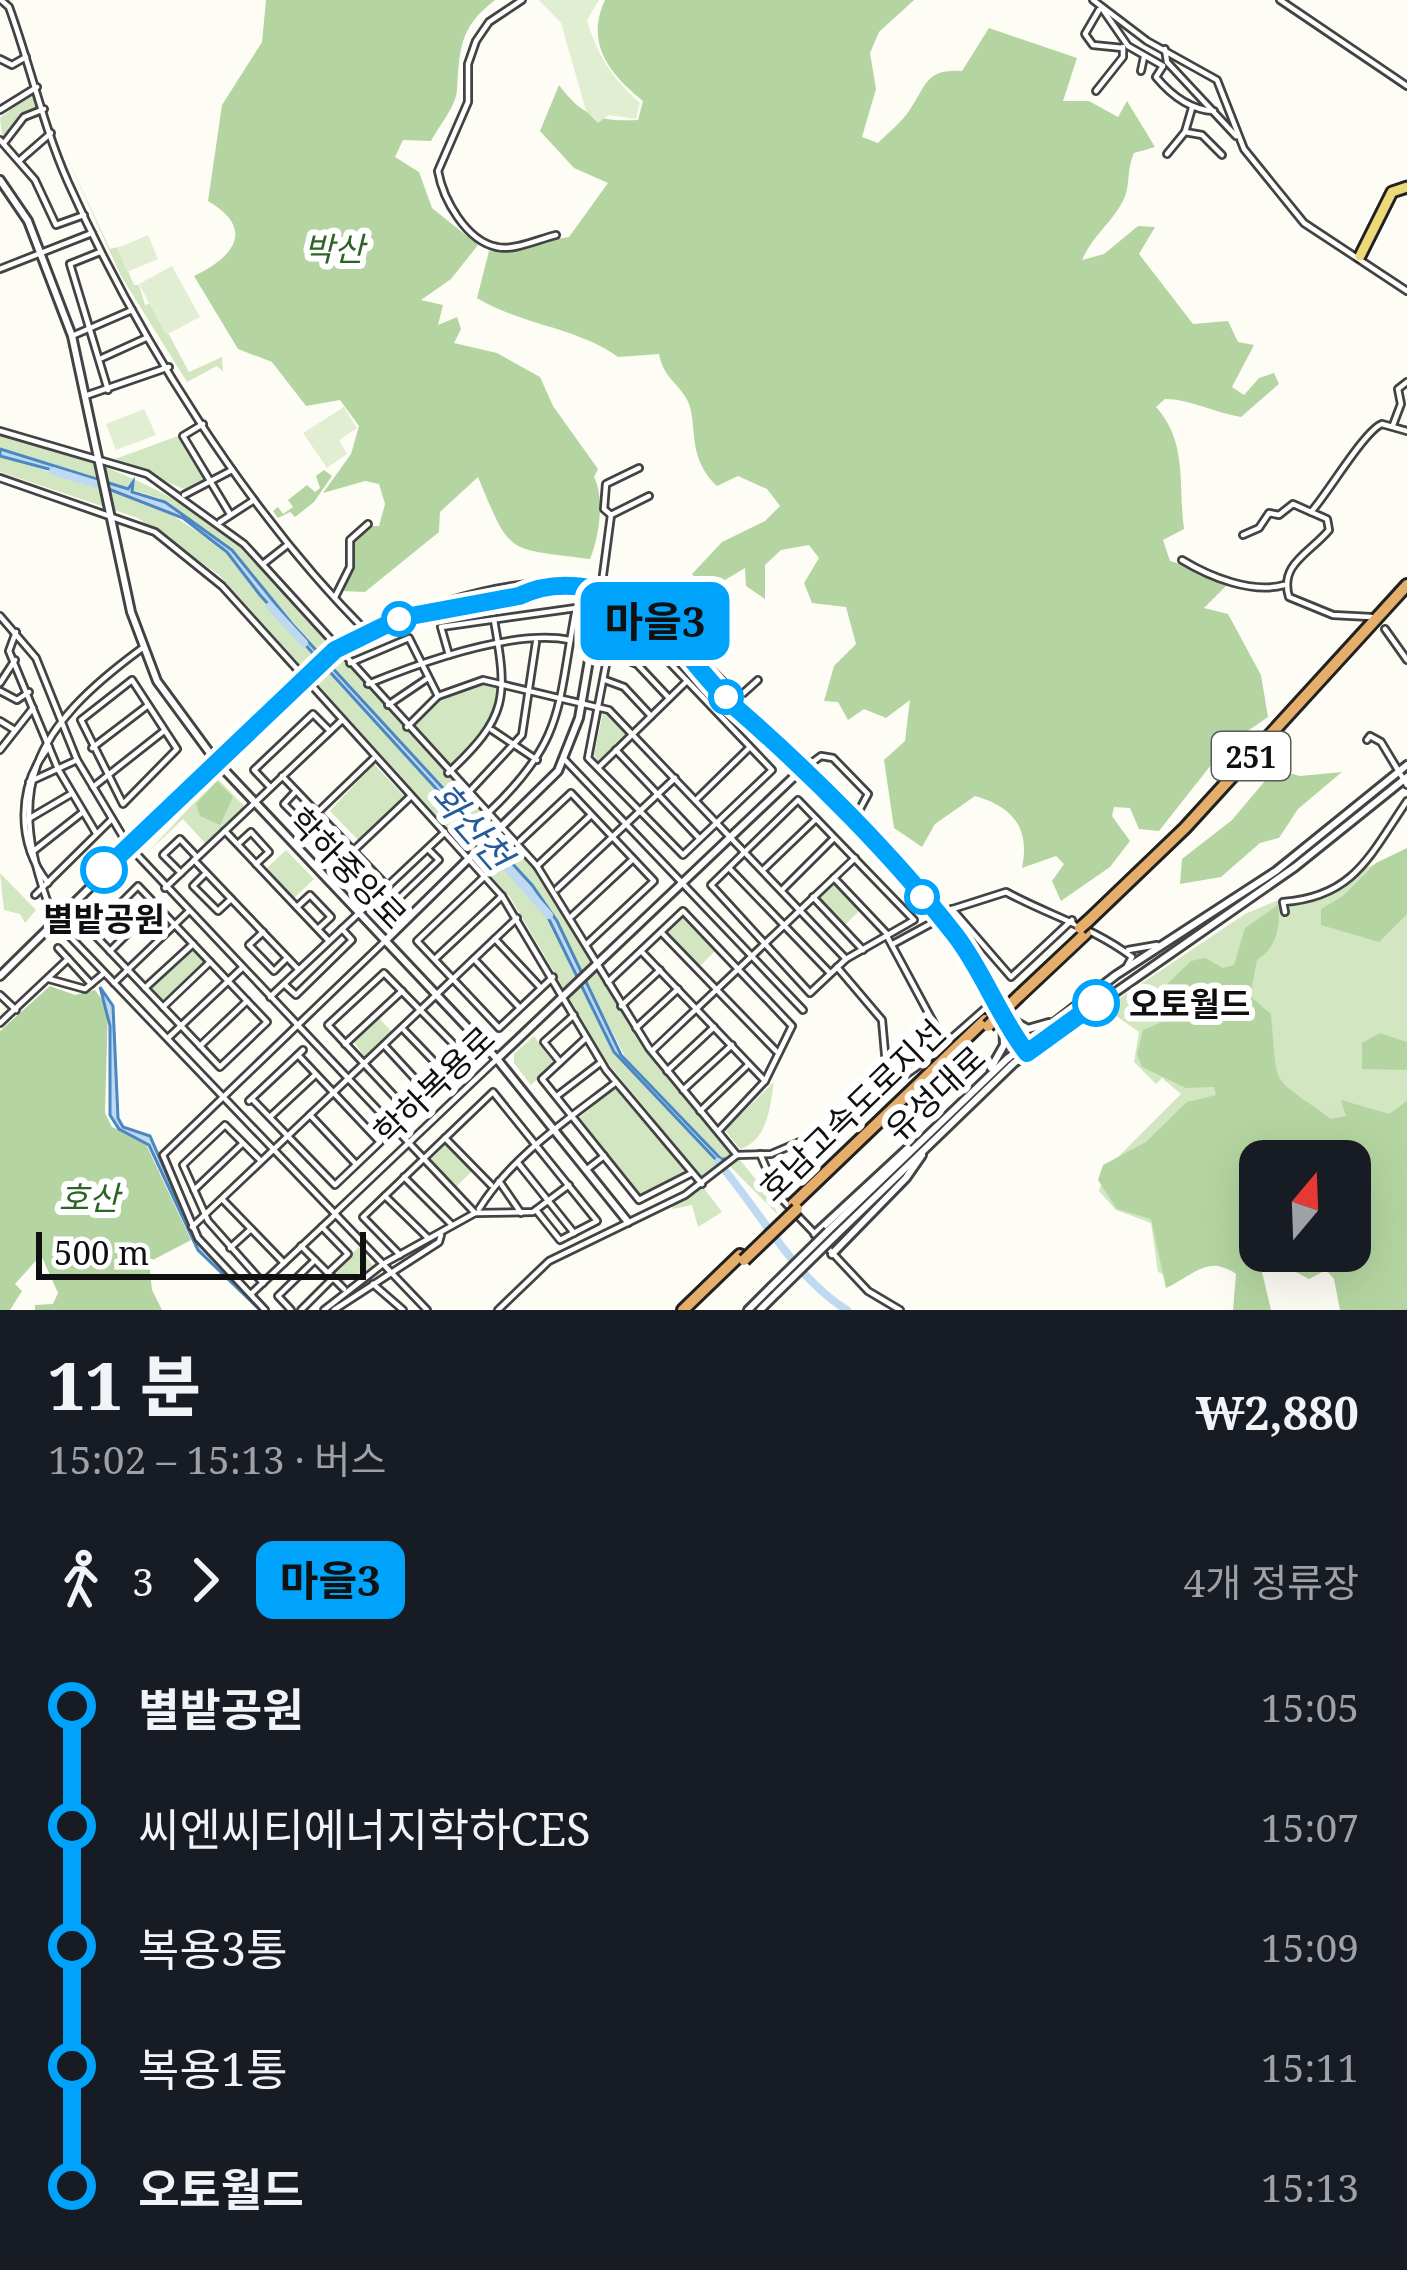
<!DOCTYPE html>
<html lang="ko">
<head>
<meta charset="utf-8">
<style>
	:root { --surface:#171b24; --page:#242831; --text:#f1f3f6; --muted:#9ea1a6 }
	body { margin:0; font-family:"Noto Serif","Noto Sans KR",serif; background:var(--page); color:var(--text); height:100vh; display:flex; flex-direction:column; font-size:45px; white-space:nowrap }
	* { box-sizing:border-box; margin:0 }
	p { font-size:39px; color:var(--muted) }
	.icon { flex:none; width:66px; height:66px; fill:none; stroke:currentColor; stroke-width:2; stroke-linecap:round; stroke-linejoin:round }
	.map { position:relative; height:1310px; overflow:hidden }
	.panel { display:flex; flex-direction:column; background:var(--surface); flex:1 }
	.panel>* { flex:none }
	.badge { padding:0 24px; border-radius:18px; font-size:42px; line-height:78px }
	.needle { width:78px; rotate:19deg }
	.buttons { position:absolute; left:1239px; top:1140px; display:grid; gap:24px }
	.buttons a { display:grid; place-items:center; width:132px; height:132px; border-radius:24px; background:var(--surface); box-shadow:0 12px 48px #0002; font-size:60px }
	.scale { position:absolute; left:36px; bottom:30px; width:330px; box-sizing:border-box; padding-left:12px; border:6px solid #101010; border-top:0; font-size:33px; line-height:42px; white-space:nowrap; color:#101010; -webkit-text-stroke:9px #fff; paint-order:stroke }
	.map>.badge { position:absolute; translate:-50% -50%; box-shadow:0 0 0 6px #fff }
	.legs { display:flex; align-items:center; gap:18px; height:132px; padding:0 48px; font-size:39px }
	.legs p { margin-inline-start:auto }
	.head { display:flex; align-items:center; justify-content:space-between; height:204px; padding:0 48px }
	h1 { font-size:66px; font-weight:800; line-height:90px }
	ul { padding:0 48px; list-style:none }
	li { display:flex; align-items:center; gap:42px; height:120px; font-size:45px }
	li i { display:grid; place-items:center; width:18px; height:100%; margin:0 15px; background:currentColor }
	li i::after { content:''; width:30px; height:30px; margin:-15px; border:9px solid; border-radius:50%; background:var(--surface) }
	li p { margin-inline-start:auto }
	li:first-child i { background:linear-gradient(#0000 50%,currentColor 0) }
	li:last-child i { background:linear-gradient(currentColor 50%,#0000 0) }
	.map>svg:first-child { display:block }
</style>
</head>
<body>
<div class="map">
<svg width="1407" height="1310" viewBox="0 0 1407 1310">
	<rect width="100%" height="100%" fill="#fefdf5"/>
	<g fill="#d1e6c1">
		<polygon points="31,94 38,108 2,136 0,118"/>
		<polygon points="62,147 110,249 118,247 134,285 139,285 145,305 152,303 189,372 222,357 223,372 217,366 187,382 121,276"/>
		<path d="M0,434C88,456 163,485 236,540L527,856L644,1044L769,1195L778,1215L629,1064L541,896L296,627L232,549L159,498L0,449Z"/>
		<polygon points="178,436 206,479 186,490 115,459"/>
		<polygon points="0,456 160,507 222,548 542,905 614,1052 720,1165 704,1180 607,1062 510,897 218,574 138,518 0,472"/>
		<polygon points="613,608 651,628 717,699 713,702 652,637 608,610"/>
		<polygon points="487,681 504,684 494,724 449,767 414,725 445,695"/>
		<polygon points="609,712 630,735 598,761 594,755 603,713"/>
		<polygon points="374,764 404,796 358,840 330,811"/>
		<polygon points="217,778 245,807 206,844 183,819 147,853"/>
		<polygon points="322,818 347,848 328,867 302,837"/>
		<polygon points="286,850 314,879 294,898 267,868"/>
		<polygon points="1407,851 1407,1310 1350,1251 1350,1161 1260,1161 1260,1251 1241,1274 1200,1260 1175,1280 1158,1272 1151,1223 1116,1210 1099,1191 1107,1168 1181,1094 1162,1078 1156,1084 1134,1062 1139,1032 1105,1008 1245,914 1281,899 1327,894 1353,873"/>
		<polygon points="0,873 36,910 25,923 20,914 4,910"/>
		<polygon points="832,882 861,909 844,926 818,899"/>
		<polygon points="680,916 715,951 699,967 666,932"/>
		<polygon points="192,947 207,963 162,1001 151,986"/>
		<polygon points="378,1017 393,1033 365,1057 353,1041"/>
		<polygon points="534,1036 554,1064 531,1085 514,1063 514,1054"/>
		<path d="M774,1082C770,1107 768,1140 740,1149L725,1130Z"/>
		<polygon points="617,1086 684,1168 683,1175 639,1196 578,1119"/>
		<polygon points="447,1143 473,1170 456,1187 430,1160"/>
		<polygon points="703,1187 722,1212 698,1227 692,1205 673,1209 671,1204"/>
		<polygon points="359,1247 373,1266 343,1282 333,1272"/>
	</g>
	<g fill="#b4d5a1" fill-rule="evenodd">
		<path d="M266,0H495C459,28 460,48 457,90C456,106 439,126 431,141L403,140L395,157L419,172L432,208L478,245L451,279L421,300L443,305L438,325L457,317L461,329L454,343L497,353L540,377L553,406L598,469L594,477C605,498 599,538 590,559C505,548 511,556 478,477L440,512L439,532L365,592L343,591L355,566L353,542L367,526H379L385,504L379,484L365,481L323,493L351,454L359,426L340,400L306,406L272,362L238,349L194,276C234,257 256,229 208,201L222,105L262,42Z"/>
		<path d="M605,0H914L879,32L870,53L876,89L862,137L878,143C887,134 898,125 906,115C927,88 922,69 962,71L989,28L1077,58L1063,101H1089L1118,117L1127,101L1155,147L1134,153C1126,170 1131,186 1123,201C1111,224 1092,236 1082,260L1104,254L1138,226L1155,227L1139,254L1193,324L1228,321L1238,342L1254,345L1232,387L1244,395L1259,378L1274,373L1279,384L1241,417C1215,413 1190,399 1165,399L1156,407C1188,442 1178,485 1184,529L1163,540L1170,561L1232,580L1204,608L1228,614L1261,675L1268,717L1226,746L1159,831L1139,829L1130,808L1114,807L1112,816L1130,841L1110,867L1061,901L1052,881L1064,864L1056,856L1022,868C1030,829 1014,807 975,796L935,824L922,847L894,828L884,760L905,741L910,700L886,718L864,709L848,720L838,702L824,701L834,666L856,644L846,607L812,603L804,583L819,558L809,545L781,550L765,565V599L746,586L745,568L705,592L692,574L722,542L765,521L780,506L767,489L738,476L717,486C683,454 701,417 684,395C672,377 664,377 659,354L618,357C577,327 521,325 477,298L489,251L569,237L608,183L574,168L540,131L559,85C582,116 600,122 638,120L643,101C609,74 585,43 605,0Z"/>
		<polygon points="324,470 332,476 314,502 295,517 290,512 278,518 273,511 278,507 283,514 293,507 288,500 307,485 315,492 320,488 316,476"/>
		<polygon points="1275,769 1300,776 1342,772 1298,809 1279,838 1260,843 1221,877 1180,884 1182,859 1232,820"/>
		<polygon points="217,781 233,797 220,825 200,816 196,804"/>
		<polygon points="1407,848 1407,914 1379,942 1321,925 1321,909 1343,896 1376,863"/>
		<path d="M1278,905C1281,926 1276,949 1257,960L1250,996L1271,1014C1278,1093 1269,1073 1331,1119L1346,1116L1341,1100L1389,1114L1407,1101V1310H1340L1334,1279L1326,1270L1309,1279L1273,1260L1262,1272L1271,1310H1233L1236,1274C1209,1253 1191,1277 1166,1288L1151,1219L1117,1209L1098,1180L1103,1165L1146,1142L1187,1102L1216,1095L1214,1087L1186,1088L1142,1067L1137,1054L1143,1030L1192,1009L1172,1003L1162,989L1191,961L1205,958L1223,968L1234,965L1245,928ZM1350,1161V1251H1260V1161Z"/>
		<polygon points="50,986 75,995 95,990 108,1008 105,1113 112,1127 144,1140 191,1240 149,1262 152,1290 162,1310 35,1310 35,1305 53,1304 58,1293 41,1255 15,1284 22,1291 10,1310 0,1310 0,1031"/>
		<polygon points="1380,1033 1407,1042 1407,1070 1362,1069 1362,1043"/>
	</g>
	<g fill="#e2eed2">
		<path d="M539,0H599L587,20C597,55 613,79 640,103L636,119L609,115L598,123L586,111L561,23Z"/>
		<polygon points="148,235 158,259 127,272 117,248"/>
		<polygon points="172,266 200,317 166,335 139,284"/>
		<polygon points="344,407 357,428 339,440 347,454 327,468 303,433"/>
		<polygon points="144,409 156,435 116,450 106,424"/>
	</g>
	<g fill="#bed9f1" stroke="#4c87c1" stroke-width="3">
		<polygon points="0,449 128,489 133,482 132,492 165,502 232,550 292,624 532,885 557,921 621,1055 721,1159 728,1159 721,1165 614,1052 542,905 260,595 227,552 183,518 78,477 0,456"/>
		<polygon points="100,987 113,1006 118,1118 123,1127 150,1136 195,1240 260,1310 198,1250 149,1145 119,1129 110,1115 110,1026"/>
	</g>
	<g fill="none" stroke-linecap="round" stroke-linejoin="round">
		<g stroke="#bed9f1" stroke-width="8">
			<polyline points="53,471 96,484"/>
			<polyline points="270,606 304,643"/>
			<polyline points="476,832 549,915"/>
			<path d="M718,1162C758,1208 795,1279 847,1310"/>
		</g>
		<g stroke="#434343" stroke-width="10">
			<g id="minor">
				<path d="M1,0L9,7C30,64 43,126 68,182C137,337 247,512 367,632"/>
				<path d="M522,0L489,22L476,41L468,64V102L438,171C443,199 466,241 497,247C514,251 539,239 556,235"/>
				<polyline points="1093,0 1147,41 1217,80 1244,149 1304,223 1407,291"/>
				<polyline points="1280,0 1407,86"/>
				<polyline points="1101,7 1128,46 1163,66"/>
				<polyline points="1099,10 1085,34 1093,45 1123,48"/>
				<polyline points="1165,49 1167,62 1236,136"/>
				<polyline points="0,59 12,65 26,57"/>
				<path d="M1163,66L1156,77C1171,95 1190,110 1214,111"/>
				<polyline points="1141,71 1144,57"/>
				<polyline points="1096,91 1123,57 1123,47"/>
				<polyline points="0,110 37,87"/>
				<polyline points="1185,132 1202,135 1222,155"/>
				<polyline points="0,140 35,180 56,225 84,215"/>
				<polyline points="4,143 24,117 44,109"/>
				<polyline points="1167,154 1185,132 1192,108"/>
				<polyline points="20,160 51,133"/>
				<polyline points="100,252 70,264 108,390"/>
				<polyline points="0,269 92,233"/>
				<polyline points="72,336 132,310"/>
				<polyline points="102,358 146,338"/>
				<polyline points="85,396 169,367"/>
				<polyline points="203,424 183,436 230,514"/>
				<polyline points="1393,425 1401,404 1398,389 1407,382"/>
				<polyline points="0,431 147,474 244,544 537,866 649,1048 737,1155"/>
				<polyline points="639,468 606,484 604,509 611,515 649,496"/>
				<polyline points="0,478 155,532 222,586 502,896 606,1070 702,1184"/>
				<polyline points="184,495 232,470"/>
				<polyline points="220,522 254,500"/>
				<polyline points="1243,535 1259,528 1269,513 1279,515 1293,504 1311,512"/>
				<path d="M1182,560C1210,577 1252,594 1284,585"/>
				<polyline points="263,564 286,546"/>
				<polyline points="601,590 611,515"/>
				<polyline points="335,597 350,567 350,540 368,524"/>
				<polyline points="0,616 36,658 77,760 128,845 475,1213"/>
				<path d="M1371,617L1333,615L1289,597C1279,564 1310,553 1329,530L1327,519L1311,512C1328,493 1365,430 1382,424L1407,431"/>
				<polygon points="615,618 649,641 772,770 683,855 588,758"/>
				<polyline points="659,624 686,592"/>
				<polyline points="1385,629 1407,660"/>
				<polyline points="16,632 9,651 58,769 96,833"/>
				<path d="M141,649C34,728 0,788 55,921L427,1310"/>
				<polyline points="609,653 637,664 669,698"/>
				<path d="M449,655L441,627L576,608C557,707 566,739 488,813"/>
				<polyline points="350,663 409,638 438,696"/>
				<polygon points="132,680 177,749 123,804 81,720"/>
				<polyline points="605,680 624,687 651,716"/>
				<polyline points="0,683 15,660"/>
				<path d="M368,684C422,662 512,629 570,640"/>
				<polyline points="0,691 17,700 29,692"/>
				<polyline points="737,699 758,680"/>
				<polyline points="388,705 428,678"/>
				<polyline points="0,721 13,729"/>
				<polyline points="407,727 438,696 483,680 609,710 846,959"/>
				<polyline points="492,730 537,760"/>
				<polyline points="1367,740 1370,736 1381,742 1407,785"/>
				<polyline points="92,748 147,706"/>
				<polyline points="0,750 33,708"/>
				<polyline points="616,750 699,838"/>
				<polyline points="565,760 803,1010"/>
				<polyline points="599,767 687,681"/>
				<polyline points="802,770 821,756 833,758 868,794 855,818"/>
				<path d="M448,773C508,717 508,698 494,620"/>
				<polyline points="282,776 386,885"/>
				<polyline points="29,782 77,760"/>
				<polyline points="93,787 164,731"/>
				<polyline points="270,787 254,770 313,714 330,731"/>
				<polyline points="296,791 284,804 301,821 313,809"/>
				<polyline points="468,793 522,735 536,642"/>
				<polyline points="696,800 748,749"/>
				<polygon points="798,800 914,920 846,959 810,993 711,885"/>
				<polyline points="317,813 373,759"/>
				<polyline points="25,821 71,794"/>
				<polyline points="225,831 328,940"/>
				<polyline points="520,841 571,793 654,881 588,943"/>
				<polyline points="239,843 251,832 269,852 256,864"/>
				<polyline points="353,851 410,797"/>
				<polyline points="31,853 83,812"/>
				<polyline points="194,860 298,969"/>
				<polyline points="537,866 590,816"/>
				<polyline points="729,868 829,972"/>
				<polyline points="764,869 816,819"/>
				<polyline points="181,873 163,855 180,839 197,857"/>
				<polyline points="206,873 193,886 218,911 231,899"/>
				<polyline points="485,876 417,941 499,1028 553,977"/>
				<polyline points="834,878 888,935"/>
				<path d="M48,883C16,843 17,785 49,747"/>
				<polygon points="138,886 267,1022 220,1067 92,932"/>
				<polyline points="165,888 342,720"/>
				<polyline points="557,889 675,778"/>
				<polyline points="783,889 834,838"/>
				<polyline points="35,895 112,819"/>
				<polyline points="376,896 388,909 439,860 428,849"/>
				<polyline points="813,897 863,950"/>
				<polyline points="297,907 310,895 331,917 318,929"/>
				<polyline points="952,909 1011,977 1072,920"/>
				<path d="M1285,912L1283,902C1354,897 1370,855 1407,801"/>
				<path d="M937,914L1006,892C1048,915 1092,927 1132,957L1127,966"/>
				<polyline points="572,916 633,859"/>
				<polyline points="263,932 249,945 274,971 287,958"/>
				<polyline points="661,932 776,1051"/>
				<polyline points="888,938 945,1044"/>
				<polyline points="495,939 540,987"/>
				<polyline points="893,944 941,918"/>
				<polyline points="58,948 91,984"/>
				<polyline points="1128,950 1157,945"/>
				<polyline points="110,951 156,905"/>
				<polyline points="641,951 765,1081"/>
				<polyline points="436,958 502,896"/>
				<polyline points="474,959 519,1007"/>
				<polyline points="837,967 882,1020 888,1087"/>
				<polygon points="384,973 467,1058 410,1113 328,1025"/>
				<polyline points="49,979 85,989 103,974"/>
				<polyline points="608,982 683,911 792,1026 765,1081 720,1129"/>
				<polyline points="114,983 188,912"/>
				<polyline points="284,984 296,995 352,940 342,929"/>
				<polyline points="145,988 193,944"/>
				<polyline points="0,995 16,1010"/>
				<polyline points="270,997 445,832"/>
				<polyline points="621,1006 660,970"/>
				<polyline points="163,1007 210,962"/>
				<polyline points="0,1023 68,959"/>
				<polyline points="402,1028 448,1076"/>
				<polyline points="636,1028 678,989"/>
				<polyline points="168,1038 242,968"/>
				<polyline points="586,1038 542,1079 639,1200 692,1173"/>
				<polyline points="345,1044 402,991"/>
				<polyline points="384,1045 429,1094"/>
				<polyline points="200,1046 247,1001"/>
				<polyline points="652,1051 855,858"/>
				<polyline points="560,1062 544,1042 574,1015"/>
				<polyline points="667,1071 714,1027"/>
				<polyline points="683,1090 732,1045"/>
				<polyline points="557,1096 600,1063"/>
				<polyline points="252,1099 335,1185 380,1142 298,1055"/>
				<polyline points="249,1101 303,1050"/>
				<polyline points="700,1111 748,1065"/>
				<polyline points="310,1115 355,1163"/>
				<polyline points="270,1117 314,1076"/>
				<polyline points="445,1138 491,1185"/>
				<polyline points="760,1154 778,1195 816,1235"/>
				<polyline points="260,1160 225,1125 183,1165 208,1221 263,1283"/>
				<polyline points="518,1163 574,1233"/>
				<polyline points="586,1170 604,1156"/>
				<polyline points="404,1177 451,1224"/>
				<polyline points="499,1181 521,1213"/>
				<polyline points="194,1190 242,1144"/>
				<polyline points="385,1196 428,1238"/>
				<polyline points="222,1199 284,1263"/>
				<path d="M479,1209C511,1157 567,1120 615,1083"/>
				<polyline points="336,1212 497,1059"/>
				<polyline points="192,1227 517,918"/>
				<polyline points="322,1227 348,1254 328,1273"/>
				<polyline points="824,1244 868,1291 900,1310"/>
				<polyline points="301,1246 344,1289"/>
				<polyline points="230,1248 251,1229"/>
				<polyline points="400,1255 363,1217 493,1092 597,1221 560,1240 536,1210"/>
				<polyline points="373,1284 403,1310"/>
				<polyline points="252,1293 336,1214"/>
				<polyline points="265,1310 198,1238 163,1155 385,941"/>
				<polyline points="291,1310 278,1296 315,1260"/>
				<polyline points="301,1310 333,1278"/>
				<polyline points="324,1310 383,1264 475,1213 533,1212 569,1185"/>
				<polyline points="334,1310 439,1242 441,1235"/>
				<polyline points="498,1310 549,1261 685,1195 737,1155 771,1154 830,1129 928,1059 996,999"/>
			</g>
		</g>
		<g stroke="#434343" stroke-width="12">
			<g id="tertiary">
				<polyline points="0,180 28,221 72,336 131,612 157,681 215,760 497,1059 628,1222"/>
				<polyline points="405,617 533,590"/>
				<polyline points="671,635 735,707 869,836 906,881"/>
				<polyline points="860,833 955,935 1024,1050"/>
				<polyline points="385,941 558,771 579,718 601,590"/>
				<path d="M0,976L308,673C369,621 522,564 602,590C638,603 673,631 699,659C716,676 736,693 746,715"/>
				<polyline points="1006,1017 1028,1029 1049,1023"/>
				<polyline points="497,1059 800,771"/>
				<polyline points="991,1068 1004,1045 1003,1019"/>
				<polyline points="828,1231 1007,1059 1116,975 1276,871 1407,765"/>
				<polyline points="815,1234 908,1148"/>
				<polyline points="834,1237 1014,1063 1295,867 1407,777"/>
				<polyline points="832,1254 906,1178 922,1155"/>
				<polyline points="748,1310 771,1287"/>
				<polyline points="760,1310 777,1293"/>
			</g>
		</g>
		<g stroke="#212121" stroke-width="15">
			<polyline id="primary" points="1360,256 1392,192 1407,187"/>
		</g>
		<g stroke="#212121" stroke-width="16">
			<g id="motorway">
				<polyline points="1088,921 1185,828 1407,585"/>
				<polyline points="1019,996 1086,933"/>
				<polyline points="793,1204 985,1020"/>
				<polyline points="683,1310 740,1255"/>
			</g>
		</g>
		<use href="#minor" stroke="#fff" stroke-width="4.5"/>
		<use href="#tertiary" stroke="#fff" stroke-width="6"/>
		<use href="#primary" stroke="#ebda78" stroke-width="9"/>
		<use href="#motorway" stroke="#e6ae6b" stroke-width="10"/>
		<g stroke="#434343" stroke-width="12" stroke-linecap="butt">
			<g id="tertiary-bridge">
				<polyline points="771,1287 828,1231"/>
				<polyline points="777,1293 834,1237"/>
			</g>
		</g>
		<g stroke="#212121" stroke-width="16" stroke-linecap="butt">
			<g id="motorway-bridge">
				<polyline points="1080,928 1088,921"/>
				<polyline points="988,1026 1019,996"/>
				<polyline points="744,1260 797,1209"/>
			</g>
		</g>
		<use href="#tertiary-bridge" stroke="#fff" stroke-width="6"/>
		<use href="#motorway-bridge" stroke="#e6ae6b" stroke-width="10"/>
	</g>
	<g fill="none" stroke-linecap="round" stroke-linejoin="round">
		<g stroke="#fff" stroke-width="27">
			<path id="line-1" d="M104,870L335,650L400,618L519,596C559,577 604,586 640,609C678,634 701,677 735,707C812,774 894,856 956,936C984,973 999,1017 1027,1053L1096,1003"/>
		</g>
		<use href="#line-1" stroke="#00a3fb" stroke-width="18"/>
	</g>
	<g fill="#fff" stroke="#00a3fb" stroke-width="6">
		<circle cx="399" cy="619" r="15"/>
		<circle cx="726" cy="697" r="15"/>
		<circle cx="104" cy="870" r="21"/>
		<circle cx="922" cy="897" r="15"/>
		<circle cx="1096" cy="1003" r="21"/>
	</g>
	<g text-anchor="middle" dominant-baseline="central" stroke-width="12" stroke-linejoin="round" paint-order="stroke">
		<rect fill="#fff" stroke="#585858" stroke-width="3" x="1212" y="732" width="78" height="48" rx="9"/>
		<g font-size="30" font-weight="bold" fill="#101010">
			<text x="1251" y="756">251</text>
		</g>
		<g font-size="33" font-style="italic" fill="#2d6326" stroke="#fff">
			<text x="334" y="248">박산</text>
			<text x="89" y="1197">호산</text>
		</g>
		<g font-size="33" fill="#101010" stroke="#fff">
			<text transform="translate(348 868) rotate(46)">학하중앙로</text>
			<text transform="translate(434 1085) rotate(-44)">학하복용로</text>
			<text transform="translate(935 1093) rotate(-43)">유성대로</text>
			<text transform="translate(852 1110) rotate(-44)">호남고속도로지선</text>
		</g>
		<g font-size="33" font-weight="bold" fill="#101010" stroke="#fff">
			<text x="104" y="918">별밭공원</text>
			<text x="1129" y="1003" text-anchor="start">오토월드</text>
		</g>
		<g font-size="36" font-style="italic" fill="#255b97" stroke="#fff">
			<text transform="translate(472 826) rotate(49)">화산천</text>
		</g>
	</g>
</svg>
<div class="buttons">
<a><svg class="needle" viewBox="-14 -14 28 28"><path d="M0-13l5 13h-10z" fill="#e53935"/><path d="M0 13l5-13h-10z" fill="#9ea1a6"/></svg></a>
</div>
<div class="scale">500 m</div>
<b class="badge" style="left:655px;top:621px;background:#00a3fb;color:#111">마을3</b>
</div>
<section class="panel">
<div class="head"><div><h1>11 분</h1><p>15:02 – 15:13 · 버스</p></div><b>₩2,880</b></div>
<div class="legs"><svg class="icon" aria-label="walk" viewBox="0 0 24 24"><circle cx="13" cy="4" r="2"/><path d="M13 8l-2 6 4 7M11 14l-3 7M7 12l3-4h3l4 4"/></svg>3<svg class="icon" aria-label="forward" viewBox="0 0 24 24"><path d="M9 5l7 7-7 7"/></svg><b class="badge" style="background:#00a3fb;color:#111">마을3</b><p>4개 정류장</p></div>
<ul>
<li><i style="color:#00a3fb"></i><b>별밭공원</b><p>15:05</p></li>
<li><i style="color:#00a3fb"></i><span>씨엔씨티에너지학하CES</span><p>15:07</p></li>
<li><i style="color:#00a3fb"></i><span>복용3통</span><p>15:09</p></li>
<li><i style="color:#00a3fb"></i><span>복용1통</span><p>15:11</p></li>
<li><i style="color:#00a3fb"></i><b>오토월드</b><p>15:13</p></li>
</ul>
</section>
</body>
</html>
